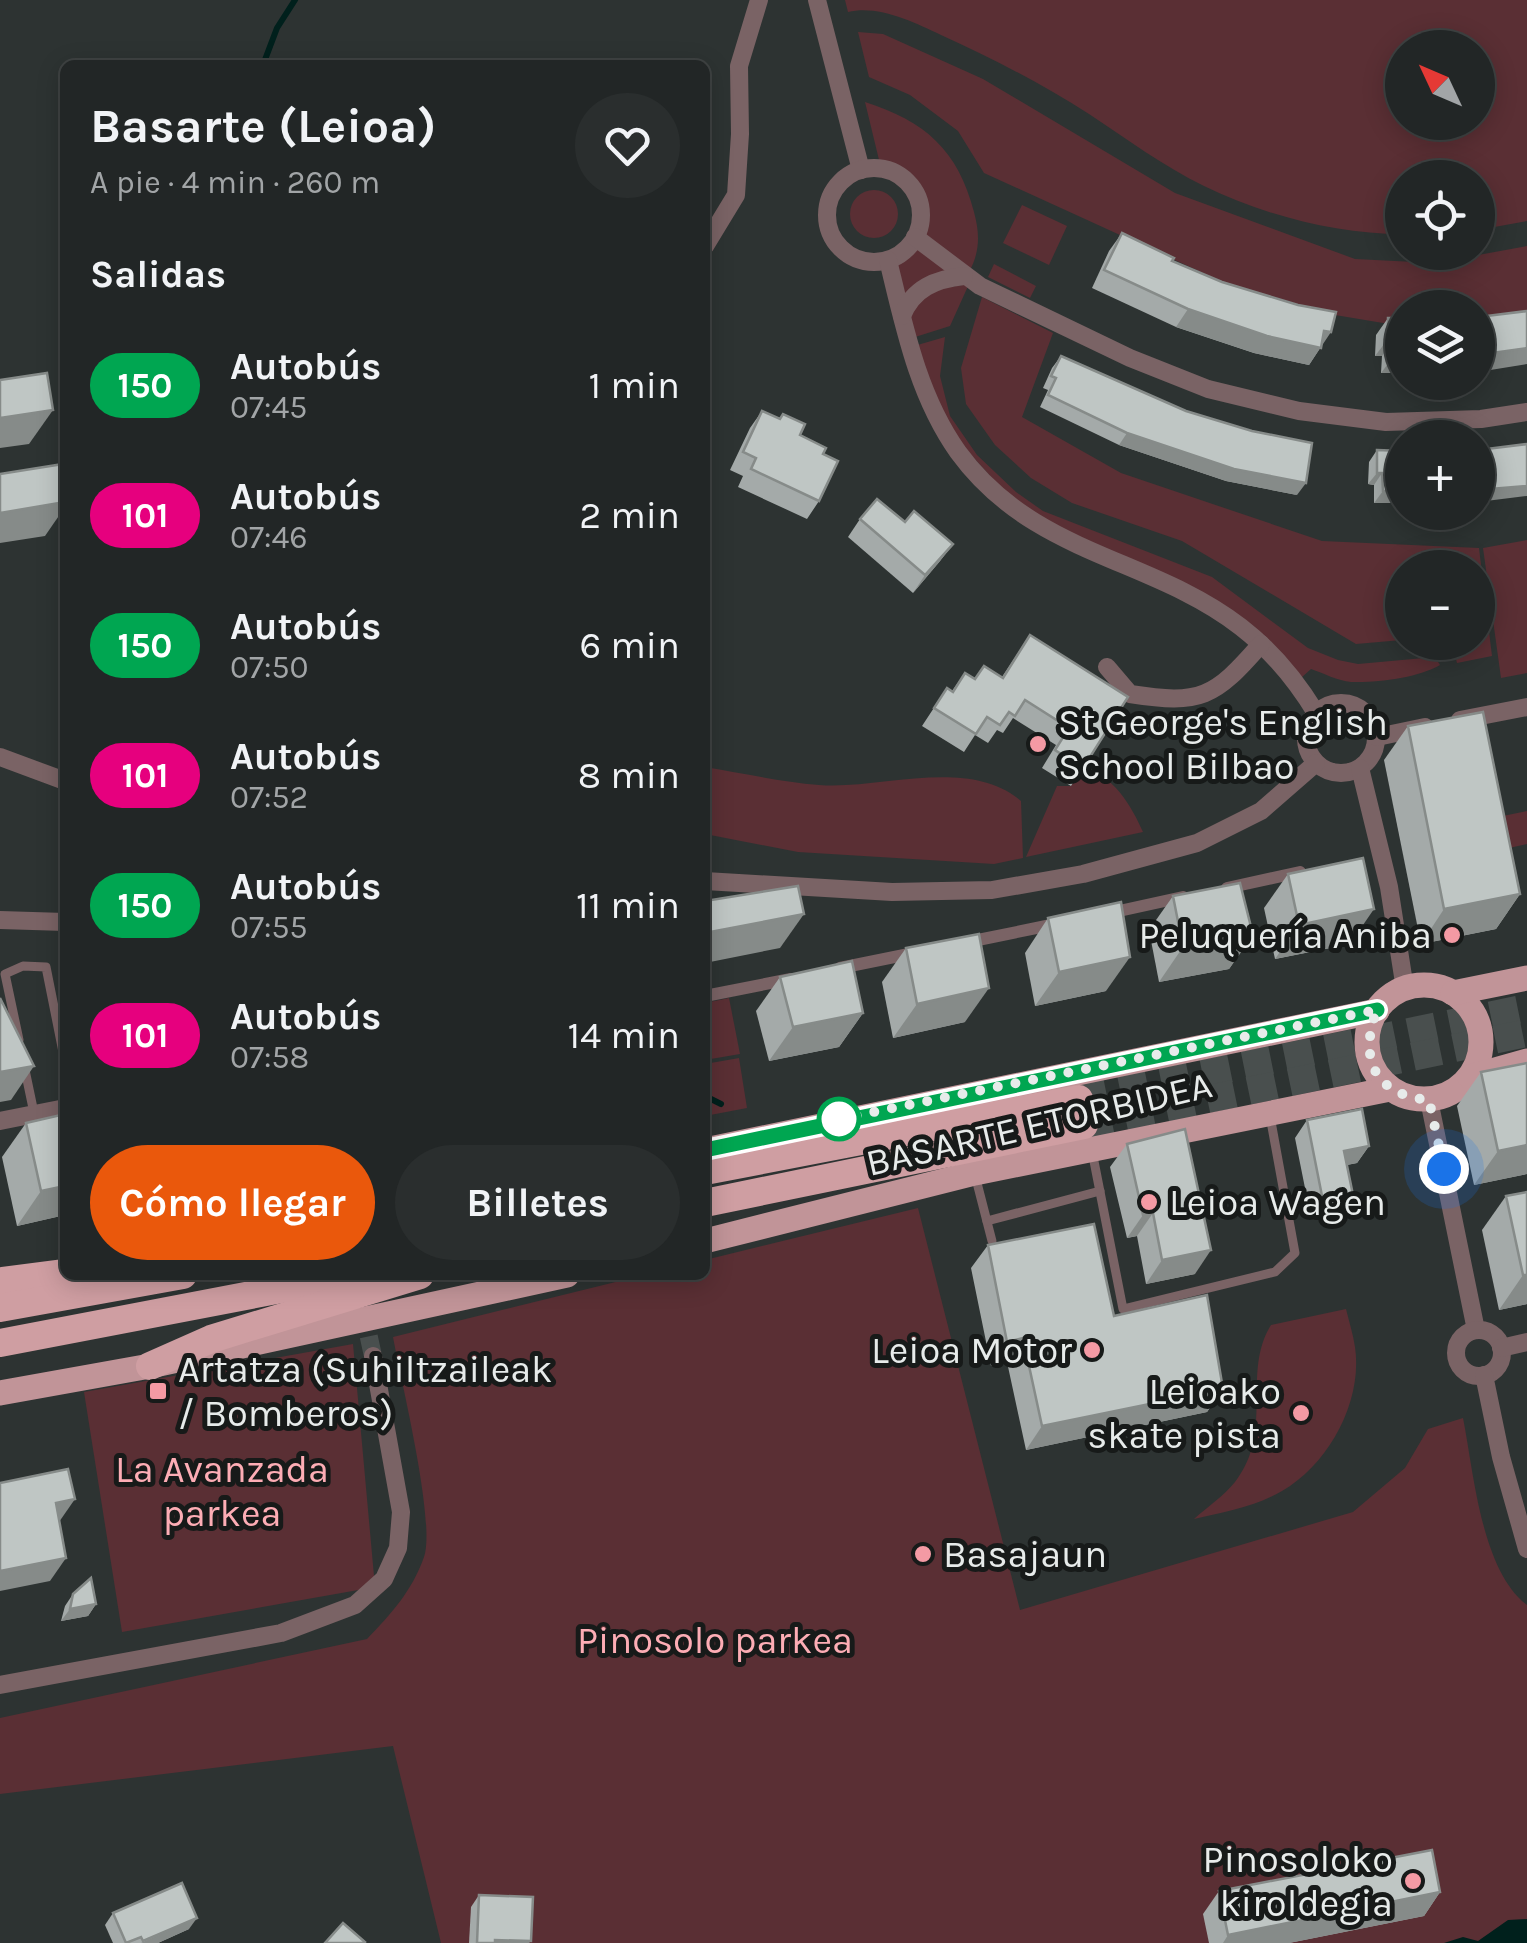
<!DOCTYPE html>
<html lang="es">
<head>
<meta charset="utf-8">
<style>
	:root { --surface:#222626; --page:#2a2e2e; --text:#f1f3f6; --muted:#a2a5a7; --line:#3f4343; --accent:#ea580c }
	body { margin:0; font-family:Karla,sans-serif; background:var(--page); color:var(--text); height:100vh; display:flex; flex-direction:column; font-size:38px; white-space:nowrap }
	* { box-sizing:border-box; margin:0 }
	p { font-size:32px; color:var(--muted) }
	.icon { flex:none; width:55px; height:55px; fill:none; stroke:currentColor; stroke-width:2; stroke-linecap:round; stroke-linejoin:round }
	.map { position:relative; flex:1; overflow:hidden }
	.details { position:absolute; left:60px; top:60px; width:650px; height:1220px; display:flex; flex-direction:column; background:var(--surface); border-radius:15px; box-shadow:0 5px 25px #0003,0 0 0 2px var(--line) }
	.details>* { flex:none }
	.badge { padding:0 20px; border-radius:32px; font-size:35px; line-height:65px }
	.needle { width:65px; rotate:314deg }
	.tools { position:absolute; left:1385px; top:30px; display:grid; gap:20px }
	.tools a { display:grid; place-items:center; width:110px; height:110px; border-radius:50%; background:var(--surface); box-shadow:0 5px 25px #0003,0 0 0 2px var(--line); font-size:50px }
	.you { position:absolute; width:50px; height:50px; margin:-25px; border:8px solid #fff; border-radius:50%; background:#1a73e8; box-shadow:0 0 0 15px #1a73e833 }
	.map>.badge { position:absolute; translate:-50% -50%; box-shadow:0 0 0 5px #fff }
	h2 { padding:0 30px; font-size:38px; line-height:90px }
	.round { display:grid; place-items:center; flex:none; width:105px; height:105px; border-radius:52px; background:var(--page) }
	.summary { display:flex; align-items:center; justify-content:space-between; height:170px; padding:0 30px }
	h1 { font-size:48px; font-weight:700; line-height:75px }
	.cta { display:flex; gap:20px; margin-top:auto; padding:20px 30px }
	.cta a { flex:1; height:115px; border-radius:60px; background:var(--accent); color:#fff; font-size:40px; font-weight:700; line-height:115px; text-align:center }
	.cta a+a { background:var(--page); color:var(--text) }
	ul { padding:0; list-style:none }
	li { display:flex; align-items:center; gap:30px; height:130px; padding:0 30px }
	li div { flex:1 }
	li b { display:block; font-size:38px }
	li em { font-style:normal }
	li .badge { min-width:110px; font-weight:700; text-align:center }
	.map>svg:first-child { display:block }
</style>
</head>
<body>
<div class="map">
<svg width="1527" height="1943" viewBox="0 0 1527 1943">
	<rect width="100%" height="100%" fill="#2d3332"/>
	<g fill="#5a2f34" fill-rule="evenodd">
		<path d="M845,0H1527V221L1478,230V178H1402V234C1337,234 1263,215 1204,186C1163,166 1127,139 1089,114C1042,84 992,58 941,35C913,22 879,5 848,12ZM1402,48H1478V122H1402Z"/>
		<polygon points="858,32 883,34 983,79 1175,193 1355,259 1435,263 1527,246 1527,312 1478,320 1478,308 1402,308 1401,326 1335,315 1223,282 984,173 958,131 910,95 869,77"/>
		<path d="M865,102C925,121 958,150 974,212C980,234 980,252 969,272L921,236C931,196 918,177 880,164Z"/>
		<circle cx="874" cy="214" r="24"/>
		<polygon points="1022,205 1067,226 1049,265 1003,243"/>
		<polygon points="916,244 954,273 903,303 892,263"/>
		<polygon points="994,264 1036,286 1030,298 988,277"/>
		<polygon points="969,284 950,326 912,338 906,316 924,291"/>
		<polygon points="982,297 1053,333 1022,417 1121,473 1322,541 1479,548 1492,656 1457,663 1452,643 1478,642 1478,568 1402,568 1402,640 1356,644 1182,541 1072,503 1031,478 995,445 966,404 961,368"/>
		<path d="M945,337L940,376L950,416L977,455L1016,492L1043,511L1212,577L1308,648L1338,660L1358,664L1435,657L1440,665C1417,678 1377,683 1351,682C1338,681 1323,673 1311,669L1301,678L1246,624L1069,538L1014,502L952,434L914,346Z"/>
		<polygon points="1527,540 1527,673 1501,678 1483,548"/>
		<path d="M705,767C742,773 781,782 819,785C881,790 968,756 1021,801L1023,858L994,864L798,852L705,834Z"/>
		<path d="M1081,770C1112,771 1132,807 1143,832L1026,857L1057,786H1071Z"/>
		<polygon points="1527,811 1527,844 1500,850 1493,818"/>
		<polygon points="729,998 740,1054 705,1060 705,1003"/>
		<polygon points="739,1058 747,1108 705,1116 705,1064"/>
		<path d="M918,1208L1020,1610L1353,1512L1405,1468L1428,1429L1463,1418C1474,1473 1481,1570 1527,1605V1943H441L393,1746L0,1794V1718L367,1639C391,1614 412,1591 424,1557C436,1522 401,1381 393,1337L644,1275H705V1260Z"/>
		<path d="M1346,1309C1349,1321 1353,1334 1355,1347C1363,1401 1329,1464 1282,1491C1255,1507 1224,1512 1194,1519C1207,1507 1224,1496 1235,1482C1275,1431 1241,1373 1271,1325Z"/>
		<polygon points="353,1344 375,1587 122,1632 84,1392"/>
	</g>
	<polygon fill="#00201c" points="1527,1919 1527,1943 1444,1943 1463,1937 1478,1941 1508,1920"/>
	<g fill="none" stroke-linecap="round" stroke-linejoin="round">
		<g stroke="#00201c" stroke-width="6">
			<polyline points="263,65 277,28 295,0"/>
			<polyline points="705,1096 721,1104"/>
		</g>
		<polyline stroke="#494f4e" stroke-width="18" stroke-dasharray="18 9" stroke-linecap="butt" points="363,1310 373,1356"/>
		<g stroke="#494f4e" stroke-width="28" stroke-dasharray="28 14" stroke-linecap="butt">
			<polyline points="1079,1099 1527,1008"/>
			<polyline points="1084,1125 1527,1033"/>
		</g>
		<g stroke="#7a6365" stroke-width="9">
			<polyline points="19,1040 5,974 23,966 46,967 65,1062"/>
			<polyline points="25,1070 34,1113"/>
			<polyline points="1092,1151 1123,1309 1275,1272 1295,1253 1270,1116"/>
			<polyline points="975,1175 992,1241"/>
			<polyline points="987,1221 1100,1191"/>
		</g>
		<g stroke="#7a6365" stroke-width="12">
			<polyline points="1227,888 1300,872"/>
			<polyline points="1110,913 1183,897"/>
			<polyline points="968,942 1056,924"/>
			<polyline points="840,968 914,953"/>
			<polyline points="705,996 791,979"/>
		</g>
		<g stroke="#7a6365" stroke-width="18">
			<polyline points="817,0 861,170"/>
			<circle cx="874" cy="215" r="47"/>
			<polyline points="915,237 980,286 1130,358 1208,389 1299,411 1386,422 1481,419 1527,412"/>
			<polyline points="705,246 736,195 740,134 739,66 759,0"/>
			<path d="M888,260C904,326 918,396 958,452C1034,556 1149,556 1241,627C1272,651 1296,680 1316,713"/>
			<path d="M902,316C913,288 936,279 964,276"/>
			<path d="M1107,667L1130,694C1201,705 1214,698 1261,644"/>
			<circle cx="1341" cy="738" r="35"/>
			<polyline points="1460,720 1527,707"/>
			<polyline points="1377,737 1425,727"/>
			<polyline points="0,757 65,781"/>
			<polyline points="1360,768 1389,887 1405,989"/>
			<polyline points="705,881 892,892 992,890 1083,874 1197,843 1261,811 1316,763"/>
			<polyline points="0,920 65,922"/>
			<polyline points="1429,1100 1476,1330"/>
			<polyline points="0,1121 65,1108"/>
			<circle cx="1479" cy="1353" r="23"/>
			<polyline points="1501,1348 1527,1342"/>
			<polyline points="1484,1375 1501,1457 1527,1549"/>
			<polyline points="0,1685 281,1633 355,1605 384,1579 398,1548 401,1512 373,1356"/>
		</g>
		<g stroke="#c19498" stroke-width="25">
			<circle cx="1424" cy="1042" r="57"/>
			<polyline points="1453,993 1527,978"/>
			<polyline points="1470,1077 1527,1061"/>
			<polyline points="705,1150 1377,1011"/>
			<polyline points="705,1241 975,1173 1390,1089"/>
			<polyline points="0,1393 150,1366 567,1275"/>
		</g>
		<g stroke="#cf9ea2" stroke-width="28">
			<polyline points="705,1171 1079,1099"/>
			<polyline points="705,1203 1084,1125"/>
			<polyline points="3,1281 65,1273"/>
			<polyline points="0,1308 183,1275"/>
			<polyline points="0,1343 355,1275"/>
			<polyline points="150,1366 211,1339 420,1275"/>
		</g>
	</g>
	<g fill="#a4aaa9">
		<polygon points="1122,233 1322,345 1309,365 1254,353 1176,327 1092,288 1109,251"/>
		<polygon points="1388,318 1402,318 1402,373 1381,373 1382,356 1375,356 1376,335"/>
		<polygon points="1061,356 1297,495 1226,481 1119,445 1040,407 1048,390 1043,388 1052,368"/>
		<polygon points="762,411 779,419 783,414 800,435 823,454 819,501 807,519 738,487 743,476 730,470 750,428"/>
		<polygon points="1377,450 1402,503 1374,503 1374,485 1368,484 1369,462"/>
		<polygon points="860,519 905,522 953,544 940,561 913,593 848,537"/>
		<polygon points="1030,635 1128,697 1071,786 1042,768 1056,745 1013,718 1003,733 997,730 988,743 975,735 964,752 922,726 947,688 952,691 965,673 975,679 984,666 1002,677"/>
		<polygon points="1408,726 1520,894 1496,929 1421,944 1384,760"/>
		<polygon points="1288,874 1350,944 1275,959 1264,908"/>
		<polygon points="1173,896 1253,935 1229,969 1159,982 1149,930"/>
		<polygon points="1048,918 1106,991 1035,1006 1025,953"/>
		<polygon points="906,948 965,1022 893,1038 882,982"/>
		<polygon points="780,977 863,1013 839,1047 769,1061 756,1011"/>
		<polygon points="1481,1072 1527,1174 1474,1185 1457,1106"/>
		<polygon points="1307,1120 1369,1146 1357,1163 1347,1165 1340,1213 1311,1218 1295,1138"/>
		<polygon points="26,1123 65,1215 17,1226 2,1157"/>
		<polygon points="1127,1144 1195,1274 1146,1284 1137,1236 1127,1238 1110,1167"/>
		<polygon points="1527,1192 1527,1304 1499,1310 1482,1230 1506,1196"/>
		<polygon points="988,1245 1114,1316 1223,1389 1207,1412 1026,1450 1007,1362 991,1366 971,1268"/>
		<polygon points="73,1594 96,1604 88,1616 61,1621 65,1606"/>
		<polygon points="1219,1891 1440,1892 1424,1916 1289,1943 1209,1943 1203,1914"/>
		<polygon points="479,1895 529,1943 469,1943 471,1907"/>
		<polygon points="113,1913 189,1929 158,1943 113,1943 105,1925"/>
	</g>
	<g fill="#868b89">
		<polygon points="1188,309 1324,331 1331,332 1309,365 1254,353 1176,327"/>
		<polygon points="1388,339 1394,339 1382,356 1375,356"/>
		<polygon points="1527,348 1527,364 1478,372 1478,355"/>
		<polygon points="1394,356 1402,356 1402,373 1381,373"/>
		<polygon points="53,410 29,444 0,448 0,418"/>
		<polygon points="1127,433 1306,483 1297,495 1226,481 1119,445"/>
		<polygon points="1377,473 1382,473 1374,485 1368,484"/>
		<polygon points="1527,486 1527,496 1478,502 1478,490"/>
		<polygon points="1383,491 1402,491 1402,503 1374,503"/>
		<polygon points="65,502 65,507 45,536 0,543 0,513"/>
		<polygon points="953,544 940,561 913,593 925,575"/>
		<polygon points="1520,894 1496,929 1421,944 1444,909"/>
		<polygon points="1374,909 1350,944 1275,959 1299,925"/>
		<polygon points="804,914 780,948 705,963 705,933"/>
		<polygon points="1253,935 1229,969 1159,982 1183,947"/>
		<polygon points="1130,957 1106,991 1035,1006 1059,972"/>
		<polygon points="989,988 965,1022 893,1038 917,1004"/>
		<polygon points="863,1013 839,1047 769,1061 793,1027"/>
		<polygon points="34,1066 11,1100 0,1102 0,1072"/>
		<polygon points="1527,1145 1527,1174 1474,1185 1498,1151"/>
		<polygon points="1369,1146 1357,1163 1331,1168 1344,1151"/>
		<polygon points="65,1186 65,1215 17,1226 41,1191"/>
		<polygon points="1353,1195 1340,1213 1311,1218 1323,1201"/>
		<polygon points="1153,1213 1137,1236 1127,1238 1143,1215"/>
		<polygon points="1211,1250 1195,1274 1146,1284 1162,1260"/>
		<polygon points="1523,1275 1527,1275 1527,1304 1499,1310"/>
		<polygon points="1023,1338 1007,1362 991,1366 1007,1342"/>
		<polygon points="1223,1389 1207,1412 1026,1450 1042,1426"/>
		<polygon points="75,1499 59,1522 56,1503"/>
		<polygon points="66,1558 50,1581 0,1591 0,1571"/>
		<polygon points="96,1604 88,1616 61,1621 70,1609"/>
		<polygon points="1440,1892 1424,1916 1289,1943 1223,1943 1228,1935"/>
		<polygon points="197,1918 189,1929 158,1943 141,1943"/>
		<polygon points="495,1940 531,1941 529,1943 493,1943"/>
	</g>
	<g fill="#bfc6c4" stroke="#868b89" stroke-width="2.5">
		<polygon points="1122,233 1174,258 1172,261 1222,282 1298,305 1336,312 1331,332 1324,331 1321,348 1267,336 1188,309 1104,270"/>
		<polygon points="1527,311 1527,348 1478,355 1478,317"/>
		<polygon points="1388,318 1402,318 1402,356 1394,356 1394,339 1388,339"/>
		<polygon points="1061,356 1186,411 1252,431 1312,443 1306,483 1234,469 1127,433 1048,395 1056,378 1051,376"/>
		<polygon points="47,373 53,410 0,418 0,380"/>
		<polygon points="762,411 780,419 783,414 805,424 800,435 826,448 823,454 838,461 819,501 751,469 756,458 743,452"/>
		<polygon points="1527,444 1527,486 1478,490 1478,450"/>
		<polygon points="1377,450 1402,451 1402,491 1383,491 1382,473 1377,473"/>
		<polygon points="63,464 65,478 65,502 0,513 0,474"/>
		<polygon points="877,499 905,522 914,511 953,544 925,575 860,519"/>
		<polygon points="1030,635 1128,697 1083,768 1055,750 1069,728 1025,700 1015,716 1009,712 1000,725 987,717 976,734 934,708 947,688 953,692 965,673 975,679 984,666 1003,678"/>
		<polygon points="1483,712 1520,894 1444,909 1408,726"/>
		<polygon points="1363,858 1374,909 1299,925 1288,874"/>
		<polygon points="1240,883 1253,935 1183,947 1173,896"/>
		<polygon points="798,886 804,914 705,933 705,901"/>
		<polygon points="1121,902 1130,957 1059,972 1048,918"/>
		<polygon points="979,934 989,988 917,1004 906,948"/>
		<polygon points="852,961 863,1013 793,1027 780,977"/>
		<polygon points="0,998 34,1066 0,1072"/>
		<polygon points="1527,1063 1527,1145 1498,1151 1481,1072"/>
		<polygon points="1362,1109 1369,1146 1344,1151 1353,1195 1323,1201 1307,1120"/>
		<polygon points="65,1114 65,1186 41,1191 26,1123"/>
		<polygon points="1185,1129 1211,1250 1162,1260 1153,1213 1143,1215 1127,1144"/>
		<polygon points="1527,1192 1527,1275 1523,1275 1506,1196"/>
		<polygon points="1094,1224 1114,1316 1207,1295 1223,1389 1042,1426 1023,1338 1007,1342 988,1245"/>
		<polygon points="68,1469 75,1499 56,1503 66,1558 0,1571 0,1483"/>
		<polygon points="91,1578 96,1604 70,1609 73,1594"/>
		<polygon points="1432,1850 1440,1892 1228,1935 1219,1891"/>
		<polygon points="182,1883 197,1918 143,1941 141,1937 126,1943 113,1913"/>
		<polygon points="479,1895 533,1897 531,1941 495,1940 495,1943 477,1943"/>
		<polygon points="343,1923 365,1942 364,1943 325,1943"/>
	</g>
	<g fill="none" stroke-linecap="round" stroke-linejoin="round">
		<g stroke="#fff" stroke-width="22">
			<polyline id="line" points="705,1150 1377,1010"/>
		</g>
		<use href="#line" stroke="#00a651" stroke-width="15"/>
		<path stroke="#e7ebea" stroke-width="10" stroke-dasharray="0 18" d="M839,1119L1377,1010C1358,1059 1375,1095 1429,1100L1444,1169"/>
	</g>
	<g fill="#f49aa4" stroke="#171a19" stroke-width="4">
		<circle cx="1038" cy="744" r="10"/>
		<circle cx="1452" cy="935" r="10"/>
		<circle cx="1149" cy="1202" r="10"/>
		<circle cx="1092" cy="1350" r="10"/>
		<rect x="148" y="1381" width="20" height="20" rx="5"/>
		<circle cx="1301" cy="1413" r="10"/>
		<circle cx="923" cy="1554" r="10"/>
		<circle cx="1413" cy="1881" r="10"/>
	</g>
	<circle fill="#fff" stroke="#00a651" stroke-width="5" cx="839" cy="1119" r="20"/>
	<g text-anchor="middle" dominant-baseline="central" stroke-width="10" stroke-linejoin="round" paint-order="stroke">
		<g font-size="38" fill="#e7ebea" stroke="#171a19" text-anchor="start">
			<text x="1058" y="722">St George's English<tspan x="1058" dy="44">School Bilbao</tspan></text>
			<text x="1432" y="935" text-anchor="end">Peluquería Aniba</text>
			<text x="1169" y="1202">Leioa Wagen</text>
			<text x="1072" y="1350" text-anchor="end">Leioa Motor</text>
			<text x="178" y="1369">Artatza (Suhiltzaileak<tspan x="178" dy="44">/ Bomberos)</tspan></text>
			<text x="1281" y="1391" text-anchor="end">Leioako<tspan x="1281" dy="44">skate pista</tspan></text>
			<text x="943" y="1554">Basajaun</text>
			<text x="1393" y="1859" text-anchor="end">Pinosoloko<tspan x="1393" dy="44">kiroldegia</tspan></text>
		</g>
		<g font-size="38" fill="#e7ebea" stroke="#171a19">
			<text transform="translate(1039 1124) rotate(-13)">BASARTE ETORBIDEA</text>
		</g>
		<g font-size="38" fill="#fdadb5" stroke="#171a19">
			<text x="222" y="1469">La Avanzada<tspan x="222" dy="44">parkea</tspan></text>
			<text x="715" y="1640">Pinosolo parkea</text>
		</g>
	</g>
</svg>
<div class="tools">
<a><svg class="needle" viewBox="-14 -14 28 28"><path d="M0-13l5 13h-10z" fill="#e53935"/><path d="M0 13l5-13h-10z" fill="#a2a5a7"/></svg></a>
<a><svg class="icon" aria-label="locate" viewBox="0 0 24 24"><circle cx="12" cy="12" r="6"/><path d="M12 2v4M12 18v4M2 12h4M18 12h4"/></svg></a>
<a><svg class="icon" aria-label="layers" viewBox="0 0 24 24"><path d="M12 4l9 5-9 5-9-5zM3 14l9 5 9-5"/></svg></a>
<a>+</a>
<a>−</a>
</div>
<div class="you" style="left:1444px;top:1169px"></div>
<section class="details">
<div class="summary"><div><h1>Basarte (Leioa)</h1><p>A pie · 4 min · 260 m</p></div><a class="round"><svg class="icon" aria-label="heart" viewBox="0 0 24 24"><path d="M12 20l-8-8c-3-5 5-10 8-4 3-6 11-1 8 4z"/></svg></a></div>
<h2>Salidas</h2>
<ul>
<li><span class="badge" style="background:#00a651;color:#fff">150</span><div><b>Autobús</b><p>07:45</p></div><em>1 min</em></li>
<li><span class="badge" style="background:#e6007e;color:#fff">101</span><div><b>Autobús</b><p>07:46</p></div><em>2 min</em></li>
<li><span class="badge" style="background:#00a651;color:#fff">150</span><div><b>Autobús</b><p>07:50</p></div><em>6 min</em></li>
<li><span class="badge" style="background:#e6007e;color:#fff">101</span><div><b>Autobús</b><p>07:52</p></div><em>8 min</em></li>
<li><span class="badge" style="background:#00a651;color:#fff">150</span><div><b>Autobús</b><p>07:55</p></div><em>11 min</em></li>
<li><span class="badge" style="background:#e6007e;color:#fff">101</span><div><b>Autobús</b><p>07:58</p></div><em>14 min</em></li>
</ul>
<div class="cta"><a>Cómo llegar</a><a>Billetes</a></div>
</section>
</div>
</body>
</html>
